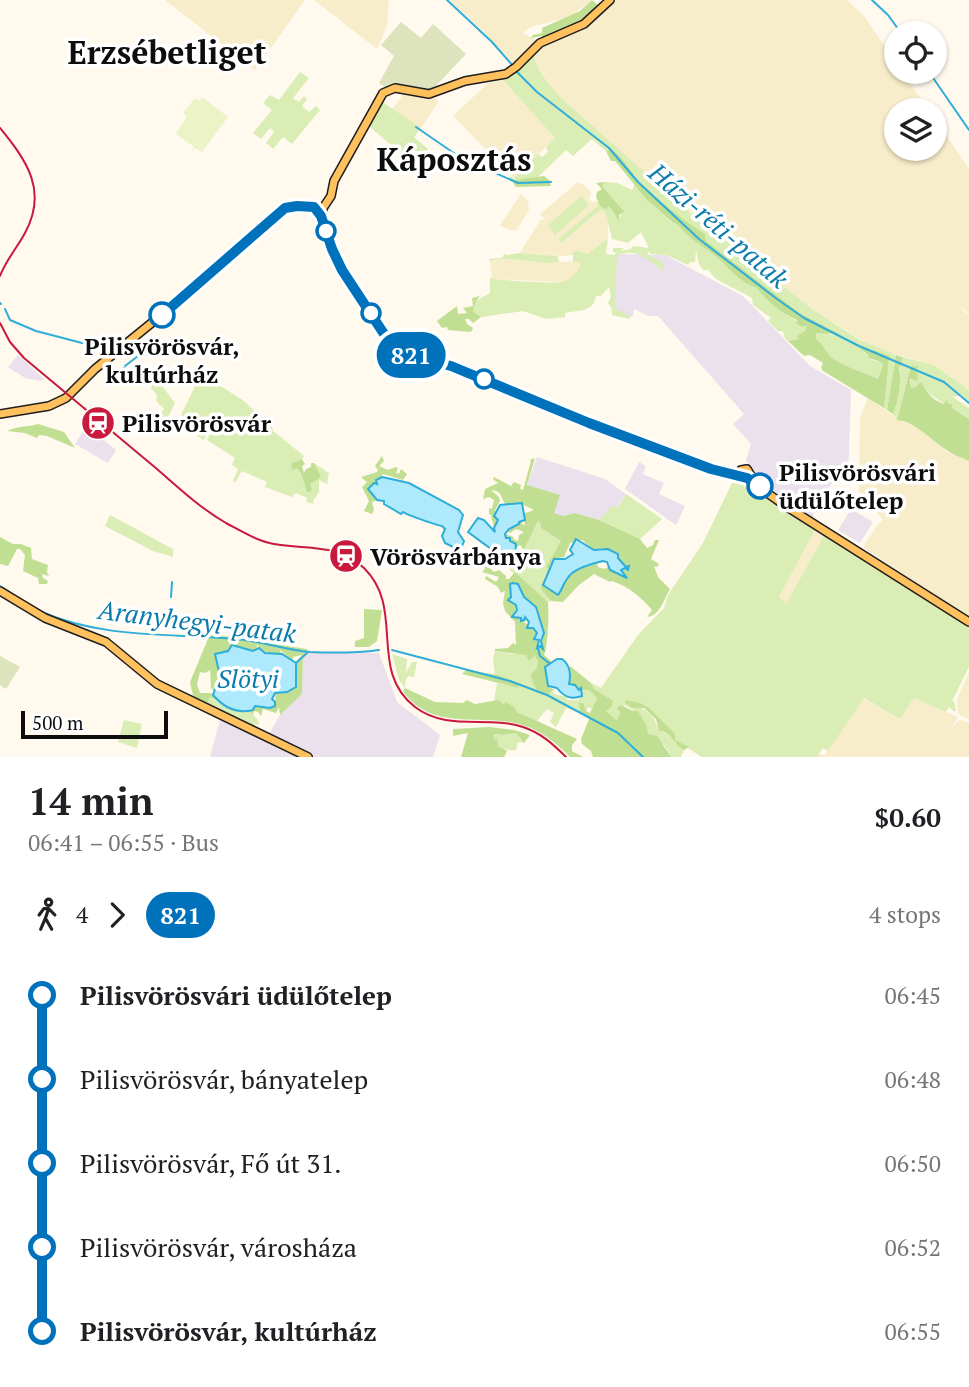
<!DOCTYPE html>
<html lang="en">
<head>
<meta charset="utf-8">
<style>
	:root { --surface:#fff; --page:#f2f2f2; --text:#202124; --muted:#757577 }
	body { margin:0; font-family:"PT Serif",serif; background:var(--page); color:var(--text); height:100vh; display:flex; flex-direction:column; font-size:26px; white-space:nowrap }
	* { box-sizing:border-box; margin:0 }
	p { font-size:23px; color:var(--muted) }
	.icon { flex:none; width:38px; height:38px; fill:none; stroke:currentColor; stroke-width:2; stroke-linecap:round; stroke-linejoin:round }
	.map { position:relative; height:757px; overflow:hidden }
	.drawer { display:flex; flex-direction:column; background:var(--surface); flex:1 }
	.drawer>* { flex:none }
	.badge { padding:0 14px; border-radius:23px; font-size:24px; line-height:46px }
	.controls { position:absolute; left:884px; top:21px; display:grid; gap:14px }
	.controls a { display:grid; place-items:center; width:63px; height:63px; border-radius:50%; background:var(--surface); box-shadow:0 2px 5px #0004; font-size:35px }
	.scale { position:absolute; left:21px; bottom:18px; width:147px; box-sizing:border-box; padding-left:7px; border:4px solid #0d0d0d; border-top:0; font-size:19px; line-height:24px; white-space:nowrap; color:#0d0d0d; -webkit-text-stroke:5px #fff; paint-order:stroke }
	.map>.badge { position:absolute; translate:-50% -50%; box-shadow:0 0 0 4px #fff }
	.legs { display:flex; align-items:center; gap:10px; height:77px; padding:0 28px; font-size:23px }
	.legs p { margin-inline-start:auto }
	.headline { display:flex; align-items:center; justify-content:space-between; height:119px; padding:0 28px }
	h1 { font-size:38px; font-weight:700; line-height:52px }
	ul { padding:0 28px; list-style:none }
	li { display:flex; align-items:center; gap:24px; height:84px; font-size:26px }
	li i { display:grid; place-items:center; width:10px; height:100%; margin:0 9px; background:currentColor }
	li i::after { content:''; width:18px; height:18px; margin:-9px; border:5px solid; border-radius:50%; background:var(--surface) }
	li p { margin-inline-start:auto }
	li:first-child i { background:linear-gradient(#0000 50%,currentColor 0) }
	li:last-child i { background:linear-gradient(currentColor 50%,#0000 0) }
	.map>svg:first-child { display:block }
</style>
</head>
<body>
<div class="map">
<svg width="969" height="757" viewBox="0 0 969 757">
	<rect width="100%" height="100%" fill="#fff9ee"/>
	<g fill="#eae1ed">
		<polygon points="615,254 665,255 743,296 810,366 851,390 848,478 840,471 820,501 812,518 787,501 756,476 746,460 751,444 733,424 744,414 658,316 648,316 634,309 633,317 612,313"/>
		<polygon points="18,355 44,379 42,381 25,378 8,367"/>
		<polygon points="84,430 98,440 100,437 116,450 108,463 75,444"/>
		<polygon points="537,457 605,479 626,494 616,508 613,506 599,520 575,513 563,516 554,513 527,485"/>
		<polygon points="639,462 646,466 643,474 664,483 659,494 685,506 676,525 625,489"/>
		<polygon points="851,509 873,522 860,543 838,530"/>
		<polygon points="303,653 379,653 397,702 440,735 433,757 314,757 269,734 280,715 302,694"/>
		<polygon points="220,720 253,736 296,757 210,757"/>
	</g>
	<g fill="#f8edcb">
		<polygon points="165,0 305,0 255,70"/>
		<polygon points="314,0 389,0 387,26 377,49"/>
		<polygon points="449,0 592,0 569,17 531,27 525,31 523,33 540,42 514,67 482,30"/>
		<polygon points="615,0 847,0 864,16 896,63 896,72 902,72 929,110 896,110 896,149 934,149 935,118 969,169 969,313 956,304 969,315 969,390 934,365 876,349 812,309 711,229 707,229 558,95 536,65 532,53 542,45 584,27"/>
		<polygon points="503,80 555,138 514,178 453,116 488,83"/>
		<polygon points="405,92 430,95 439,101 421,128 392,110"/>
		<polygon points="578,182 587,187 591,193 589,198 592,202 597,201 599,206 558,239 563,243 601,209 606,214 608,221 608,238 588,255 577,250 571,255 565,256 520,253 541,219 545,220 540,214"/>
		<polygon points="521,194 528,201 529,210 516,230 509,230 500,225"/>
		<polygon points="508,259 538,263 579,261 580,265 575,275 564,282 492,279 490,261"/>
		<polygon points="868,398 900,420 918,428 946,451 969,461 969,617 865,549 864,545 878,524 883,520 859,492 860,417"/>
		<polygon points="816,528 825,534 786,605 779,597"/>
		<polygon points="969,672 969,719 958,714 957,699"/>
		<polygon points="862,698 900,718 914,698 958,717 952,727 960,720 969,723 969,757 817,757 819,754 825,755"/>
	</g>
	<g fill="#daedb4">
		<path d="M532,53L539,70L558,95L707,228L711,229L812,309L860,340L896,355L887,410L884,408L888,356L859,347L872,360L881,362L883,365L878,379C864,372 848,368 835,360C826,355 825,345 816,339V332H827L830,335L839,333L800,313L706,241L705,234C681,218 660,202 640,182C630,171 624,158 612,149L606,151L592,139L573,156L566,150L538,177L515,180L514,178L538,154L542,157L548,152L546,147L555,138L503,80V78Z"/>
		<polygon points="300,72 309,78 293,98 299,102 304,96 307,99 302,106 309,112 316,106 320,110 292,144 283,137 273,149 266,143 274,132 270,128 261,139 253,133 272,110 263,103 270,95 279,100"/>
		<polygon points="381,101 421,128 414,137 428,149 423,156 408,145 400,153 368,125"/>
		<path d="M605,182L617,183L632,190L635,184L647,200L672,223L677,224C686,235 698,240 707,249C723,264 738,277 757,288C764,301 794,323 808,325L800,339L788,341L783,336L785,334L782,331H778L768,321L771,318L753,305L752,298L716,279L708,270H703L699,264L696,250L695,262H690L688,265L666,255L651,254L647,251L649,257L651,256L662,262L665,272C650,262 636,246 617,256L615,308L630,316V319L612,315L611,307L608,303L611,297L609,287L601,296H596C594,312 579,310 565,313V317L546,319L523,311L481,317L473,311L476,301L490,293V277L492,279C505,280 556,285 565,281C572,278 577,272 580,266L579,262H573V255H571L576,250L588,254L608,238L606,254L614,255L617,253L613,252V248H624L620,251L631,249L633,246L649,248L641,232L628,243L612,239L606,214L601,209L562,243L558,239L598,206L597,201L610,207L618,219L623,212L602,186Z"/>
		<polygon points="581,196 589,205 555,235 548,225"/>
		<path d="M520,253L558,256L559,262C536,266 512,255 490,261L489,259L502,258L504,254L507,255Z"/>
		<path d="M902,357L934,365L969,390V402L962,395L953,397L969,408V419C952,407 937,402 923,387L911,388V366L897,420L893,414C898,402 903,379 898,367L902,365Z"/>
		<path d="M203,375L244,401L273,428L272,430L304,456L302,459L292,463C299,470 302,478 310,484L318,474L314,463L329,473L327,484L319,480V492L313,501L314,504L306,502L307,498L296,493L292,497L265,487L267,482L242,471L235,483L233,481L238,469L232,465L235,458L207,440L213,428L210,427L204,440L197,436L199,429L196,428L192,434L189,432L190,428L182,422L184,417L181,415L196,384L198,385Z"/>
		<polygon points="155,377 175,403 167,419 164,420 160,414 164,409 156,401 157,395 151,388"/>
		<path d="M733,481L769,497L816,528L779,597L786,604L825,534L969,625V667L952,701H954L956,711H953L949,707L946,712L914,698L900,719L864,698L828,751L823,748L817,757H702L675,740L671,730C658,723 652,704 634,703L631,705C647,709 654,714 659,731C671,732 674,745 684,750L681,757H671L664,745L648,735L639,714L625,705L620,711L617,722L606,711L598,692L594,689L591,683L601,688L638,635L664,608L668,595L703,543Z"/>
		<polygon points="626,494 662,519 640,539 599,520 613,505 617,508"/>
		<polygon points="110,515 173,549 173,557 153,551 105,526"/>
		<polygon points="538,521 540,522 541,528 561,541 546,567 549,570 543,585 540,583 542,591 551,601 548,602 515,572 514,574 508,568 510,564 518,563"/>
		<polygon points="495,651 511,654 535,654 538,662 536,669 549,694 555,691 554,694 567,697 567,700 579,700 583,690 589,690 597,698 592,709 588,707 586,712 581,711 580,713 566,708 556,727 550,722 554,713 547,709 537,721 517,712 498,700 494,701 497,683 519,687 495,676 493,658"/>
		<polygon points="392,654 407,659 406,673 412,662 417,662 414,677 409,676 406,679 405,688 399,680"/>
		<path d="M210,697C220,704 235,714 249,711L258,720L259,725L255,724V728L206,706Z"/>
		<polygon points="124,720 142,724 137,748 118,742"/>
		<path d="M500,733H516L524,743L518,742L516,750C504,751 495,748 494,736Z"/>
	</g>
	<g fill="#c0df92" fill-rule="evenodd">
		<polygon points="592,0 600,7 590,18 543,40 542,36 531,38 533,35 542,33 542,28 580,11"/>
		<path d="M612,149C624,158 630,171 640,182C660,202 681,218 705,234L706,241L800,313L840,334L816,333V339C825,345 826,355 835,360C848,368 864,372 878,379L883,365L881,362L869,358L867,354L858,347L862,346L889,356L884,408L823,371L821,368L823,363L810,355L804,356L788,341L799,339L797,336L805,331L807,325L802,327L796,323L797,320C785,316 763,299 757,288C738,282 725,263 709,251C699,244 687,236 677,224L673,223L647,200L615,161H611L606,151Z"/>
		<polygon points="509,176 515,180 544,176 549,180 551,186 516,187"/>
		<polygon points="605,182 602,186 624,212 619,215 619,221 610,207 607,206 608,209 601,207 596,197 597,192 602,189 596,183"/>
		<polygon points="480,296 476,301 473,311 481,317 473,323 469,319 465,319 467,324 473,328 471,332 448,330 447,327 442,328 437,321 457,306 458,314 467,313 463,308 473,306 472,298"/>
		<path d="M896,355L902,357V365L898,367C903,380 898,402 893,414L887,410Z"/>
		<path d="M911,366L919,367L913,371L917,372L918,381L910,379L911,388L916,387L921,382C925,390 934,402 944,404L947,400L948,404H952V408L969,419V461C962,458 950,453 945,449C930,439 914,421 897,420Z"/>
		<path d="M38,424L64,432L75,448L47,436L39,435L37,438L25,433L7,431C16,426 28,427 38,424Z"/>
		<polygon points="382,456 384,461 379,466 388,470 396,467 398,468 396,473 399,474 401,469 407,474 403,480 383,474 376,484 374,483 371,490 377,500 372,502 374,510 372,514 364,511 369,501 362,487 367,482 361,477 377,472 378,470 375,466"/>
		<path d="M535,458L527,485L560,495L554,513L563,516L575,513L599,520L640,539L647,548L653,545L655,540H659L651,559L659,564L657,567L654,566L658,577L670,589C664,599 660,616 647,617L652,610C640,596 629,587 612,581L610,582L594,574L579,585L563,602L551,601L542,591L540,583L558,594L568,576L578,568L597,564L598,567L604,569L608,567L623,574L621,570L627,567L610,550H602L601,548L595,551L582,540L570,543L564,557L554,559L549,570L546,567L561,541L541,528L540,522L538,521L524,550L520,545L516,548L510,538H505V534L514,537L513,539L518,541L519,535L524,532L516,529L510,533L507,531L521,521L523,525H525L523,514L534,510L522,504L506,505C500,497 503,491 491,490L499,497L500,501L495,510L499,520L494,528L491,515L489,514V508L492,509L494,500L489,497L483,499L485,489L498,483L493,479L494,477L511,486L514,482L521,485L520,489L523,490L531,461L529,460Z"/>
		<path d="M302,459L305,464L302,466L304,473L306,469L311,467V463H314L321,477L310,484L312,489L310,492H307C305,485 303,473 296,468L293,470L291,466L292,463Z"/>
		<polygon points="0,537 13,544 21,544 31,548 32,559 48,565 47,572 49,576 42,574 43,578 48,581 47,584 39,584 38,578 23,571 25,555 20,549 17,549 8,566 0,564"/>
		<path d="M483,561L494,572L499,570L506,576V579H509L515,572L548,602C549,613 548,647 544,655L551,661L548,686L554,690L549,694L539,693L533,683L531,674L536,669L538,662L535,655L529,661L526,655L495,651V649L508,648L513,643L516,645L515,622L505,611L503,603L505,591L501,593L498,587L485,579L486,576L496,582L499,577L482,572L485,569L482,563ZM520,587L524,597L536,607L544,633L539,641L542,647L534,636L537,633L524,622L527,620L525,616L523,618L515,613L516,605L511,597L512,592Z"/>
		<polygon points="364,609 382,610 377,641 369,647 355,647 355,641 364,638"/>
		<path d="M210,634L307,649V653L303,654L302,694L280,715L279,707L276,713L263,709L261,716L258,712L254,711L253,715L249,711L253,710L254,706L270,708L276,706L275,693L287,692L297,681L295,663L302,655L293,657V661L280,650L281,654C270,654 262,653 257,644V649L253,651L233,645L228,651L215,654L220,676L215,693L211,688L210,670L205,673L200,672L197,684L200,693H211L218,701L210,697L206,706L194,700L190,682Z"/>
		<polygon points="570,666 591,683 594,689 613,701 612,706 606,711 617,721 620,712 617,708 621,705 633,711 638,711 647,727 648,734 657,736 671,757 593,757 591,751 582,744 581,739 589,719 580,713 579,703 583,703 586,711 590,713 597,698 589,690 579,690 569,684"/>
		<polygon points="466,670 498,675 516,682 519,688 462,674"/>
		<path d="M405,688L435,702L463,703L467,700L475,704L498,700L504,704L506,702L514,707L517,712L577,739L572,745V751L583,757H570C553,740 538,728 515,723C475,715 430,730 403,691Z"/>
		<path d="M626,700L640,703L649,708L675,734V740L689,747L684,750C674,745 671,731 659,731L656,719L644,708H633L625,703Z"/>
		<polygon points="489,727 514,730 530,735 524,743 516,733 504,734 502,736 500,734 494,735 494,740 497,738 498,746 507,751 504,757 461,757 468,733 453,736 453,729"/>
	</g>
	<g fill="#dce3bd">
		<polygon points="401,22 421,38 433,24 466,54 431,91 385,87 379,83 394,56 381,45"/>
		<polygon points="0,656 20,667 6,689 0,685"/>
	</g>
	<polygon fill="#ebf3c7" points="202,97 228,117 202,152 195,148 190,155 194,147 176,134 187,116 183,113 195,98 199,101"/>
	<g fill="#aeeafb" stroke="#2eaed9" stroke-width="2">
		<path d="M382,477L409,483L459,510L463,515L458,532L464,541L462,546L457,549L445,543L442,536L445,529L442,526C439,526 407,515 403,512L401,514L384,504V501L377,500L368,489L374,483L377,484L376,480Z"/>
		<polygon points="522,503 525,520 519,522 519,524 509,529 505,534 506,538 510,538 510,541 516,544 515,553 511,559 498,554 468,532 478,518 484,520 495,532 494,528 498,520 494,516 500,505"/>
		<path d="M576,539L594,550L608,549L618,554V558L626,567L629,566L628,570L625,568L621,570L627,578L610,570L607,562L603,561C593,564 573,568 567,579C563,584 562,590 558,595L543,585L554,559H565L573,554L570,550Z"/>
		<polygon points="513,583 518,584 524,597 536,607 544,633 541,641 543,649 540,646 537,648 539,640 534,639 537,633 533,628 527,628 529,622 525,617 524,620 521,621 521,618 512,617 517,610 516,605 508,600 511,597 510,584"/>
		<path d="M232,645L253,651L259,648L265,653L282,654L296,663V687L287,692L275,693L272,699L275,702V706L270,708L255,706L253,710C237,714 224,708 213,695L220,676L215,654L228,651Z"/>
		<path d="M557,659H562C570,665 571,675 569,684L575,685L579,690L581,688L582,696C571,700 564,697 557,688L548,686L545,667Z"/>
	</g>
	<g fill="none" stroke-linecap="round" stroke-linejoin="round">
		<g stroke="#2eaed9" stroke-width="2">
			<polyline points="447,0 492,42 513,66"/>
			<polyline points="872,0 888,15 901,33"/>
			<polyline points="516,71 537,92 609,148 638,182 699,239 777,299 804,318 859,346 944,382 969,403"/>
			<polyline points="929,72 969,130"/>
			<polyline points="416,127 461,158 518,183 551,182"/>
			<polyline points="0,303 1,304"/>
			<polyline points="5,309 10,320 36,331 86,344"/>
			<polyline points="88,344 94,345"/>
			<polyline points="106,349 111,351"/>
			<polyline points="125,366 142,353 154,357"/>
			<polyline points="122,370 124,368 128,370"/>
			<polyline points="130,370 142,375"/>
			<polyline points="0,586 11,593"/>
			<polyline points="171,597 172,582"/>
			<path d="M42,612C104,639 170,633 236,639C261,641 285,650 310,652C332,653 357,653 379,650"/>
			<polyline points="538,648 540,656 549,663"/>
			<polyline points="392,650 510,681 547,695 618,733 643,757"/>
			<polyline points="296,663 308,652"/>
		</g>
		<g stroke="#1e1e1e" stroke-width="10">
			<g id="major">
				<polyline points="314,207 321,216 342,270 386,337 399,349 416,357 451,366 589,423 711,469 748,479 784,505 969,622"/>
				<polyline points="322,216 323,208 331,196 334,181 383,93 395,88 429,94 465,81 506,74 516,67 540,43 584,24 610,0"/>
				<polyline points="0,414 49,406 66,398 95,369 186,295 284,209 297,206 319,208"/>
				<polyline points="740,476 741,470 747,469 755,482"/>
				<polyline points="0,591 45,618 106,642 157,684 308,757"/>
			</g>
		</g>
		<use href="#major" stroke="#ffc05e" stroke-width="7"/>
		<g stroke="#c9193c" stroke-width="2">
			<path d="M0,128C27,161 48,191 25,233C17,248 6,260 0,276"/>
			<path d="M0,323L10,342L24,358C66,393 108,428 151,464C175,484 198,507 226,523C241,531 257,541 274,544C306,550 338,543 364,568C406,609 367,670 415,707C448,732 487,715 523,727C541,733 553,744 566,757"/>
		</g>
	</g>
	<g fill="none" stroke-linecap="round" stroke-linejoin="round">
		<g stroke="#fff" stroke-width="16">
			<polyline id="line-1" points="162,315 285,208 297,206 314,207 321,216 332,249 342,270 386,337 400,349 416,357 451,366 589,423 711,469 747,478 760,486"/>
		</g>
		<use href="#line-1" stroke="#0072bc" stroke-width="10"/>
	</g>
	<defs>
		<g id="station-disc" transform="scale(1.75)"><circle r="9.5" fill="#c9193c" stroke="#fff"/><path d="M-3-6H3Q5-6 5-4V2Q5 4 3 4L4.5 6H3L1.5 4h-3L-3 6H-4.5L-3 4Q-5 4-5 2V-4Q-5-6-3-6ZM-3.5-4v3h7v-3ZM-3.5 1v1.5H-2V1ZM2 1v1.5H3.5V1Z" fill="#fff"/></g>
	</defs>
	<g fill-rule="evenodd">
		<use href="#station-disc" x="98" y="423"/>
		<use href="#station-disc" x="346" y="556"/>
	</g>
	<g fill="#fff" stroke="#0072bc" stroke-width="3.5">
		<circle cx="326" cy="231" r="9"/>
		<circle cx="371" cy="313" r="9"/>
		<circle cx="162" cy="315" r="12"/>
		<circle cx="484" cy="379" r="9"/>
		<circle cx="760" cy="486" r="12"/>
	</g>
	<g text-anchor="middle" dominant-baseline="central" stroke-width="7" stroke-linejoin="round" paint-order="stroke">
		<g font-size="24" font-weight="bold" fill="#0d0d0d" stroke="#fff">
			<text x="162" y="346">Pilisvörösvár,<tspan x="162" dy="28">kultúrház</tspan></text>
			<text x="779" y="472" text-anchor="start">Pilisvörösvári<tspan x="779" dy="28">üdülőtelep</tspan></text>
		</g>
		<g font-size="24" font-weight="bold" fill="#0d0d0d" stroke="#fff" text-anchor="start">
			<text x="122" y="423">Pilisvörösvár</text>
			<text x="370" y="556">Vörösvárbánya</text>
		</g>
		<g font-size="26" font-style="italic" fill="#0c7caa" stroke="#fff">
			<text transform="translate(719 225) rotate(41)">Házi-réti-patak</text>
			<text transform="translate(197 621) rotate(7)">Aranyhegyi-patak</text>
			<text x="248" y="678">Slötyi</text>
		</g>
		<g font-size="32" font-weight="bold" fill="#0d0d0d" stroke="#fff">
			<text x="167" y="52">Erzsébetliget</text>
			<text x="454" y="159">Káposztás</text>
		</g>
	</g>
</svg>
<div class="controls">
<a><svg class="icon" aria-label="locate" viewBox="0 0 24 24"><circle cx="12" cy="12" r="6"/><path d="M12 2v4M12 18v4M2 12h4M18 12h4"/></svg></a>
<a><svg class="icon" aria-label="layers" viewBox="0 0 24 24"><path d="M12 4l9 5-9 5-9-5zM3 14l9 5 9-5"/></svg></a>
</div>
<div class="scale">500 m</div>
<b class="badge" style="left:411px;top:355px;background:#0072bc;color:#fff">821</b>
</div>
<section class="drawer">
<div class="headline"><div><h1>14 min</h1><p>06:41 – 06:55 · Bus</p></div><b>$0.60</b></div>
<div class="legs"><svg class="icon" aria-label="walk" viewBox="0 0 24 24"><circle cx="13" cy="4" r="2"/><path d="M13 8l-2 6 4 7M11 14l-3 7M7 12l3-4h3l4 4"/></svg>4<svg class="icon" aria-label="forward" viewBox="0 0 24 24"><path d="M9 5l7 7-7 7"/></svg><b class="badge" style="background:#0072bc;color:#fff">821</b><p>4 stops</p></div>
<ul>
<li><i style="color:#0072bc"></i><b>Pilisvörösvári üdülőtelep</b><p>06:45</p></li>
<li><i style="color:#0072bc"></i><span>Pilisvörösvár, bányatelep</span><p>06:48</p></li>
<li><i style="color:#0072bc"></i><span>Pilisvörösvár, Fő út 31.</span><p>06:50</p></li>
<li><i style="color:#0072bc"></i><span>Pilisvörösvár, városháza</span><p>06:52</p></li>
<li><i style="color:#0072bc"></i><b>Pilisvörösvár, kultúrház</b><p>06:55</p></li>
</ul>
</section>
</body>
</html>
